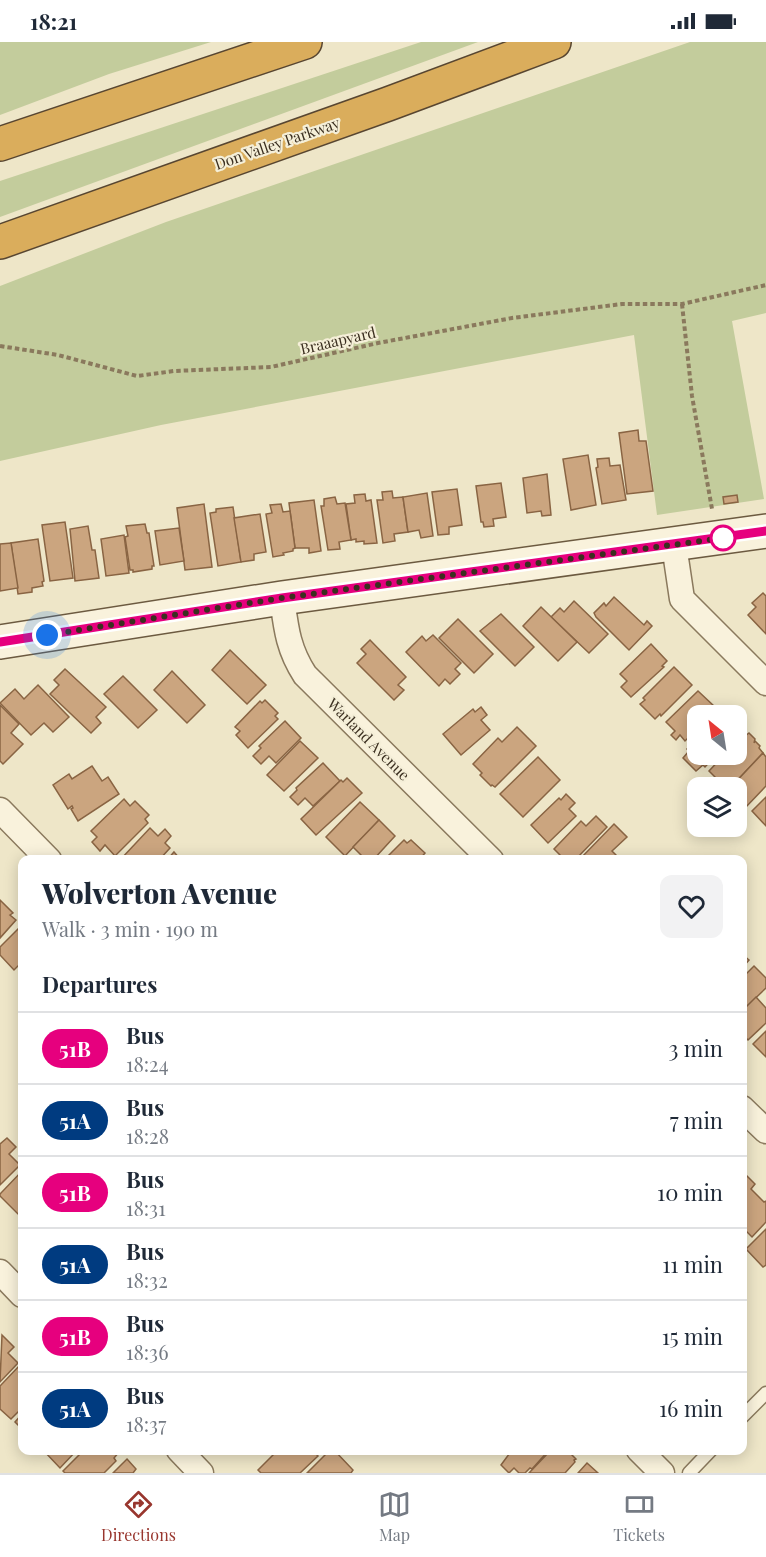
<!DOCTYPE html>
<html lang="en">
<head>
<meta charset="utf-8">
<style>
	:root { --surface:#fff; --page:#f2f2f3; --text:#1f2937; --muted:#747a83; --line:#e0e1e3; --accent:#98362e }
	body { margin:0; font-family:"Playfair Display",serif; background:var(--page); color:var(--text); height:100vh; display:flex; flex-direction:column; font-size:22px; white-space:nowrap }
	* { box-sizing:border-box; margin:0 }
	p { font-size:20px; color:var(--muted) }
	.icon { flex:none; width:33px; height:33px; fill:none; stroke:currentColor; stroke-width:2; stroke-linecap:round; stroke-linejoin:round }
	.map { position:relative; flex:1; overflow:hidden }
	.sheet { position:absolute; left:18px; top:813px; width:729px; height:600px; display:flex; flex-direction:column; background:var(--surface); border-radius:12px; box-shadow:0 3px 15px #0003 }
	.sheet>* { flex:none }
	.badge { padding:0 12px; border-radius:20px; font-size:21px; line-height:39px }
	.needle { width:39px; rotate:330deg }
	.buttons { position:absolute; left:687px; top:663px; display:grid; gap:12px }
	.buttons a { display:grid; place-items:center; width:60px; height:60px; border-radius:12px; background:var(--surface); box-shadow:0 3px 15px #0003; font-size:30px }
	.you { position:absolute; width:30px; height:30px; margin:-15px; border:4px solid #fff; border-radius:50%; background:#1a73e8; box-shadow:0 0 0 9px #1a73e833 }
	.map>.badge { position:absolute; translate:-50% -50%; box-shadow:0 0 0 3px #fff }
	h2 { padding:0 24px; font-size:22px; line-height:54px }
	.round { display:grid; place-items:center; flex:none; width:63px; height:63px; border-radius:12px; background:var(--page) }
	.overview { display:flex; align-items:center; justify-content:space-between; height:102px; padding:0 24px }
	h1 { font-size:28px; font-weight:800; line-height:45px }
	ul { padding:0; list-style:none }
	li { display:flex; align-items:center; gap:18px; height:72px; padding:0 24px; border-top:2px solid var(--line) }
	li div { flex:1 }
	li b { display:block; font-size:22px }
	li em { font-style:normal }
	li .badge { min-width:66px; font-weight:700; text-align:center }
	.status { display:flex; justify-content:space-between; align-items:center; height:42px; padding:0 30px; background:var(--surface); direction:ltr }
	.status svg { height:16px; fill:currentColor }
	.menu { display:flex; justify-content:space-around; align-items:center; height:84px; border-top:2px solid var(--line); background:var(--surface); font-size:16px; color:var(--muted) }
	.menu a { display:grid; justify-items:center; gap:3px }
	.menu .active { color:var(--accent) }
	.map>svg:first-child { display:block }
</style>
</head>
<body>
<div class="status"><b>18:21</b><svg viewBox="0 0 49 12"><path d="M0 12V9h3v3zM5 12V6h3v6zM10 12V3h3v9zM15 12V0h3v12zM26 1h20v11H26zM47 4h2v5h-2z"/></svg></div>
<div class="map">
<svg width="766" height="1431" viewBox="0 0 766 1431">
	<rect width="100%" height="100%" fill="#eee6c8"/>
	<g fill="#c3cc9c">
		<polygon points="0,0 211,0 109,32 0,73"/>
		<polygon points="421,0 478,0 0,175 0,139"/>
		<polygon points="690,0 766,0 766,271 732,279 764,457 657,473 634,293 161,383 0,419 0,244 166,180"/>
	</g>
	<g fill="#cba57f" stroke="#896443" stroke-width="1.5">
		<polygon points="638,388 639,399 646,399 653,449 627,452 619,391"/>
		<polygon points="588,413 596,463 571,468 563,417"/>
		<polygon points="609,416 610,424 620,423 626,458 602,462 596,426 598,425 597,417"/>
		<polygon points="547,432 551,473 542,474 541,469 527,471 523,436"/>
		<polygon points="501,441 506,475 493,477 494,484 484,485 483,480 481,480 476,444"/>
		<polygon points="457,447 462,483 449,485 449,492 438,493 432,450"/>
		<polygon points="392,449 393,456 403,455 408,490 394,492 395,499 383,501 377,458 383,458 382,450"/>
		<polygon points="427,451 433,494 421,496 419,488 408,490 403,455"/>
		<polygon points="365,452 366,459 371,458 377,501 364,502 364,499 356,500 356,497 351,498 346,462 355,461 354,453"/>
		<polygon points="737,453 738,460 724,462 723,455"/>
		<polygon points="335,455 337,462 345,461 351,498 339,500 340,507 328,508 321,464 324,464 324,457"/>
		<polygon points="314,458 321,509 309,511 309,506 295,506 289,461"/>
		<polygon points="204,462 212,525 185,528 177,466"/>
		<polygon points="281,462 283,470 290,469 295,506 293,507 293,509 283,511 284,513 273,515 266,472 272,471 270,463"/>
		<polygon points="233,465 241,520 218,524 210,471 216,470 216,467"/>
		<polygon points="260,472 266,510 254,512 254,518 241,520 234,476"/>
		<polygon points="65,480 73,536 50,539 42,483"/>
		<polygon points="145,482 147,491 149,491 154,524 152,524 152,527 133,530 133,528 130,528 125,495 128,494 126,484"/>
		<polygon points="88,484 92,508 95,508 99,536 75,539 70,487"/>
		<polygon points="179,486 184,519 160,523 155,489"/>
		<polygon points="124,493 129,531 106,534 101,497"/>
		<polygon points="38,497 44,539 42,540 43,544 32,546 32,550 18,552 11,501"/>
		<polygon points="11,501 18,546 0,549 0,502"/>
		<polygon points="763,551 766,554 766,592 748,573 756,565 752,561"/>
		<polygon points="614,555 644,583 647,579 652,584 629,608 596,575 594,571 604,561 606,564"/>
		<polygon points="574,559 608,592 589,611 551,575 560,566 564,570"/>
		<polygon points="541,565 577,600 558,619 523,584"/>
		<polygon points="501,572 534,605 515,624 480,589"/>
		<polygon points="458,577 493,612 474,631 439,596"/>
		<polygon points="433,593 461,621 455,627 460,632 450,642 445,637 439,644 406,610 422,594 426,599"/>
		<polygon points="370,598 406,635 398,643 404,648 394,658 357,621 366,612 361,607"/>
		<polygon points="651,602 667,619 662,624 664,625 631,655 621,645 627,639 620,632"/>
		<polygon points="230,608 266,643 247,662 212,628"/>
		<polygon points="674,625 692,643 661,674 660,672 655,677 640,662 645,658 643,656"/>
		<polygon points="65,627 106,665 96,675 101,681 91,691 50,652 59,643 54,638"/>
		<polygon points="172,629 205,663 187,681 154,648"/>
		<polygon points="123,634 157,668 138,686 104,652"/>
		<polygon points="38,643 69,675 53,690 44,681 31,693 0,661 15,647 24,657"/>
		<polygon points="698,649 715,665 711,669 713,671 710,674 698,674 698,686 685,699 680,693 676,698 671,693 675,689 666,680"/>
		<polygon points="265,658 278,671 275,674 278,677 248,706 236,693 240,689 235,685 260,659 262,661"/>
		<polygon points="0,663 19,682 11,691 23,702 3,722 0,719"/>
		<polygon points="481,665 487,673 481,678 490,688 461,713 443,692 473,667 475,670"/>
		<polygon points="285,679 301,696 276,721 269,714 261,722 253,714 261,706 259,704"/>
		<polygon points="737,679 743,685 736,693 736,680"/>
		<polygon points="517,685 536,704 495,745 492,743 491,744 480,733 482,731 473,722 498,696 502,700"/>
		<polygon points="749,691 755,697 754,701 755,699 760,704 759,706 763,711 730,746 726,746 709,729 725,712 736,712 736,701"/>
		<polygon points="698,696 698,712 717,712 705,725 703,723 696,729 683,716 689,709 687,707"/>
		<polygon points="300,699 318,716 284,749 267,733"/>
		<polygon points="763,711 766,715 766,744 746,765 736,755 736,746 730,746"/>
		<polygon points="538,715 560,738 523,775 500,752"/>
		<polygon points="323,721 340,739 313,764 305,756 298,763 290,755 297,748 296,746"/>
		<polygon points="92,724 102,739 108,735 119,752 78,779 71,767 73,766 72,764 68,767 53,743 69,732 72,737"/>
		<polygon points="347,736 362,751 316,793 301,777 341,738 343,740"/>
		<polygon points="566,752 575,761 569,767 576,774 548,801 531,783 559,756 561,758"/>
		<polygon points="766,755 766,784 752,769"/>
		<polygon points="124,757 130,764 135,759 149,773 145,777 148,781 115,814 105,803 100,809 92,800 97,795 91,789"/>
		<polygon points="360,760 379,778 345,814 326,795"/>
		<polygon points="596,774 607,785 575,818 565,818 554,807 581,779 586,784"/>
		<polygon points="379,778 395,794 373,818 366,818 353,805"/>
		<polygon points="614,782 627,795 612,809 616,813 612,818 579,818"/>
		<polygon points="150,786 158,794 165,787 171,794 165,801 170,806 159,818 120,818"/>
		<polygon points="404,798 407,801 411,798 425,811 419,818 384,818"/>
		<polygon points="174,810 181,818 167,818"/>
		<polygon points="0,858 13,871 10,873 16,878 0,896"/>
		<polygon points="21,884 22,886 22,920 14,928 0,913 0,905"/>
		<polygon points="742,912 749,918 742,926"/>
		<polygon points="754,924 766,936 766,946 742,969 742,936"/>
		<polygon points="756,955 766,966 766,981 748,998 742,992 742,969"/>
		<polygon points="766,989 766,1015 753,1002"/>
		<polygon points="7,1096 16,1105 9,1112 20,1123 0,1143 0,1102"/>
		<polygon points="22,1129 22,1167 18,1172 0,1154 0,1152"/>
		<polygon points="745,1132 755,1142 751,1147 764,1160 766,1159 766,1180 752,1195 742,1185 742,1134"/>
		<polygon points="766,1187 766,1223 763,1225 746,1207"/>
		<polygon points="2,1293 14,1305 8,1311 18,1321 0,1340"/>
		<polygon points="20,1323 22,1325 22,1366 11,1377 0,1367 0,1344"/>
		<polygon points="22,1372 22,1387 15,1380"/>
		<polygon points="43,1408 77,1408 60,1426"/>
		<polygon points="84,1408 117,1408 119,1410 114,1416 116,1419 104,1431 65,1431 63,1429"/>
		<polygon points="278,1408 312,1408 318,1414 300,1431 261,1431 258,1428"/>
		<polygon points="330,1408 334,1408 353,1428 351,1431 307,1431"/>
		<polygon points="512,1408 549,1408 532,1427 530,1426 525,1431 519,1431 514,1426 509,1431 501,1423"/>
		<polygon points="551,1408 567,1408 576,1417 574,1418 575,1420 565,1431 529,1431"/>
		<polygon points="127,1417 136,1427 133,1431 113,1431"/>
		<polygon points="587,1421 598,1431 578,1431"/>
	</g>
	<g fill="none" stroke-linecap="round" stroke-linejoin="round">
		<g stroke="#8a795d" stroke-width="15">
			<g id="lane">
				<polyline points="742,1375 766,1351"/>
				<polyline points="689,1431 711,1408"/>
			</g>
		</g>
		<g stroke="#8a795d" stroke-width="27">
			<g id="street">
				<polyline points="674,503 682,557 766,641"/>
				<path d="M282,556C286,586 288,607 305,633L491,818"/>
				<polyline points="0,768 49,818"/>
				<polyline points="742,1066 766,1089"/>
				<polyline points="0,1230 22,1253"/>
				<polyline points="179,1408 201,1431"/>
				<polyline points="639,1408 662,1431"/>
			</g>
		</g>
		<g stroke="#6c5a40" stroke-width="36">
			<polyline id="secondary" points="0,600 282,556 766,489"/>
		</g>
		<g stroke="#584631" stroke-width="36">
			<g id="highway">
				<polyline points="0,102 305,0"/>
				<polyline points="0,200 388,62 554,0"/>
			</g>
		</g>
		<g stroke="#8a795d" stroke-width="4" stroke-dasharray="4.5 3" stroke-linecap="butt">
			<polyline points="682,262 692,354 712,467"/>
			<polyline points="0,304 58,313 137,334 174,329 271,325 378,301 512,276 622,262 682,262 766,243"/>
		</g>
		<use href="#lane" stroke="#f9f2dc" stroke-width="12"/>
		<use href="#street" stroke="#f9f2dc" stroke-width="24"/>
		<use href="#secondary" stroke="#f9f2dc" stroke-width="33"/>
		<use href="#highway" stroke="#daad5c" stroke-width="33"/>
	</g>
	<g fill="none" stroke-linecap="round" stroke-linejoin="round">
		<g stroke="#fff" stroke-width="14">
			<polyline id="line" points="0,600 282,556 766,489"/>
		</g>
		<use href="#line" stroke="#e6007e" stroke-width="9"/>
		<polyline stroke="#3b2f20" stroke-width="6" stroke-dasharray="0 10.8" points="47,593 282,556 723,496"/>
	</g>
	<circle fill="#fff" stroke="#e6007e" stroke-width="3" cx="723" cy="496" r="12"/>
	<g text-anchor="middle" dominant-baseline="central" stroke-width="4.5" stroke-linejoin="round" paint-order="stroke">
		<g font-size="15" fill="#3b2f20" stroke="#f5efd8">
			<text transform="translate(277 101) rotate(-19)">Don Valley Parkway</text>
			<text transform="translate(338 298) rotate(-13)">Braaapyard</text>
			<text transform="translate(369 697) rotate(45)">Warland Avenue</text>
		</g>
	</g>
</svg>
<div class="buttons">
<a><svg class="needle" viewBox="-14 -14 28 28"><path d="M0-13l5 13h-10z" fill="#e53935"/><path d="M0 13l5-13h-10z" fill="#747a83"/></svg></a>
<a><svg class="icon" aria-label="layers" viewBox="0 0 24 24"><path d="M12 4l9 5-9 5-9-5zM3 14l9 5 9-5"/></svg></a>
</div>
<div class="you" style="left:47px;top:593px"></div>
<section class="sheet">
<div class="overview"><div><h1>Wolverton Avenue</h1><p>Walk · 3 min · 190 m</p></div><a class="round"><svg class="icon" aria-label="heart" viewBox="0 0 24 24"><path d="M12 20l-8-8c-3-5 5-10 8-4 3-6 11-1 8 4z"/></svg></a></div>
<h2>Departures</h2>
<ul>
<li><span class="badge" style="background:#e6007e;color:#fff">51B</span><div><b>Bus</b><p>18:24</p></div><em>3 min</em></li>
<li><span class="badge" style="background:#003b80;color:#fff">51A</span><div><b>Bus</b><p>18:28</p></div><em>7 min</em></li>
<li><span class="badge" style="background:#e6007e;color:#fff">51B</span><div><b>Bus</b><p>18:31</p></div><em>10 min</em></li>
<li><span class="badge" style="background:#003b80;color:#fff">51A</span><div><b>Bus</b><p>18:32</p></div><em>11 min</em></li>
<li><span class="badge" style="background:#e6007e;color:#fff">51B</span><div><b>Bus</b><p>18:36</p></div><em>15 min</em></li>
<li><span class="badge" style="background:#003b80;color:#fff">51A</span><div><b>Bus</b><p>18:37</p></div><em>16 min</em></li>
</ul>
</section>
</div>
<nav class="menu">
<a class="active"><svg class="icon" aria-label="directions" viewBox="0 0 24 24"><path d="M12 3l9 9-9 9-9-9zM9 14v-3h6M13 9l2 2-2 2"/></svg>Directions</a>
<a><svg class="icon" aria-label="map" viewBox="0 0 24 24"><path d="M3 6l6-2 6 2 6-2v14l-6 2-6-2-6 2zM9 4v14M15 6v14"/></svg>Map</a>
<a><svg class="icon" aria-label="tickets" viewBox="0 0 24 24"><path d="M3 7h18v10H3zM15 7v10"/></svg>Tickets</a>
</nav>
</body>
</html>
